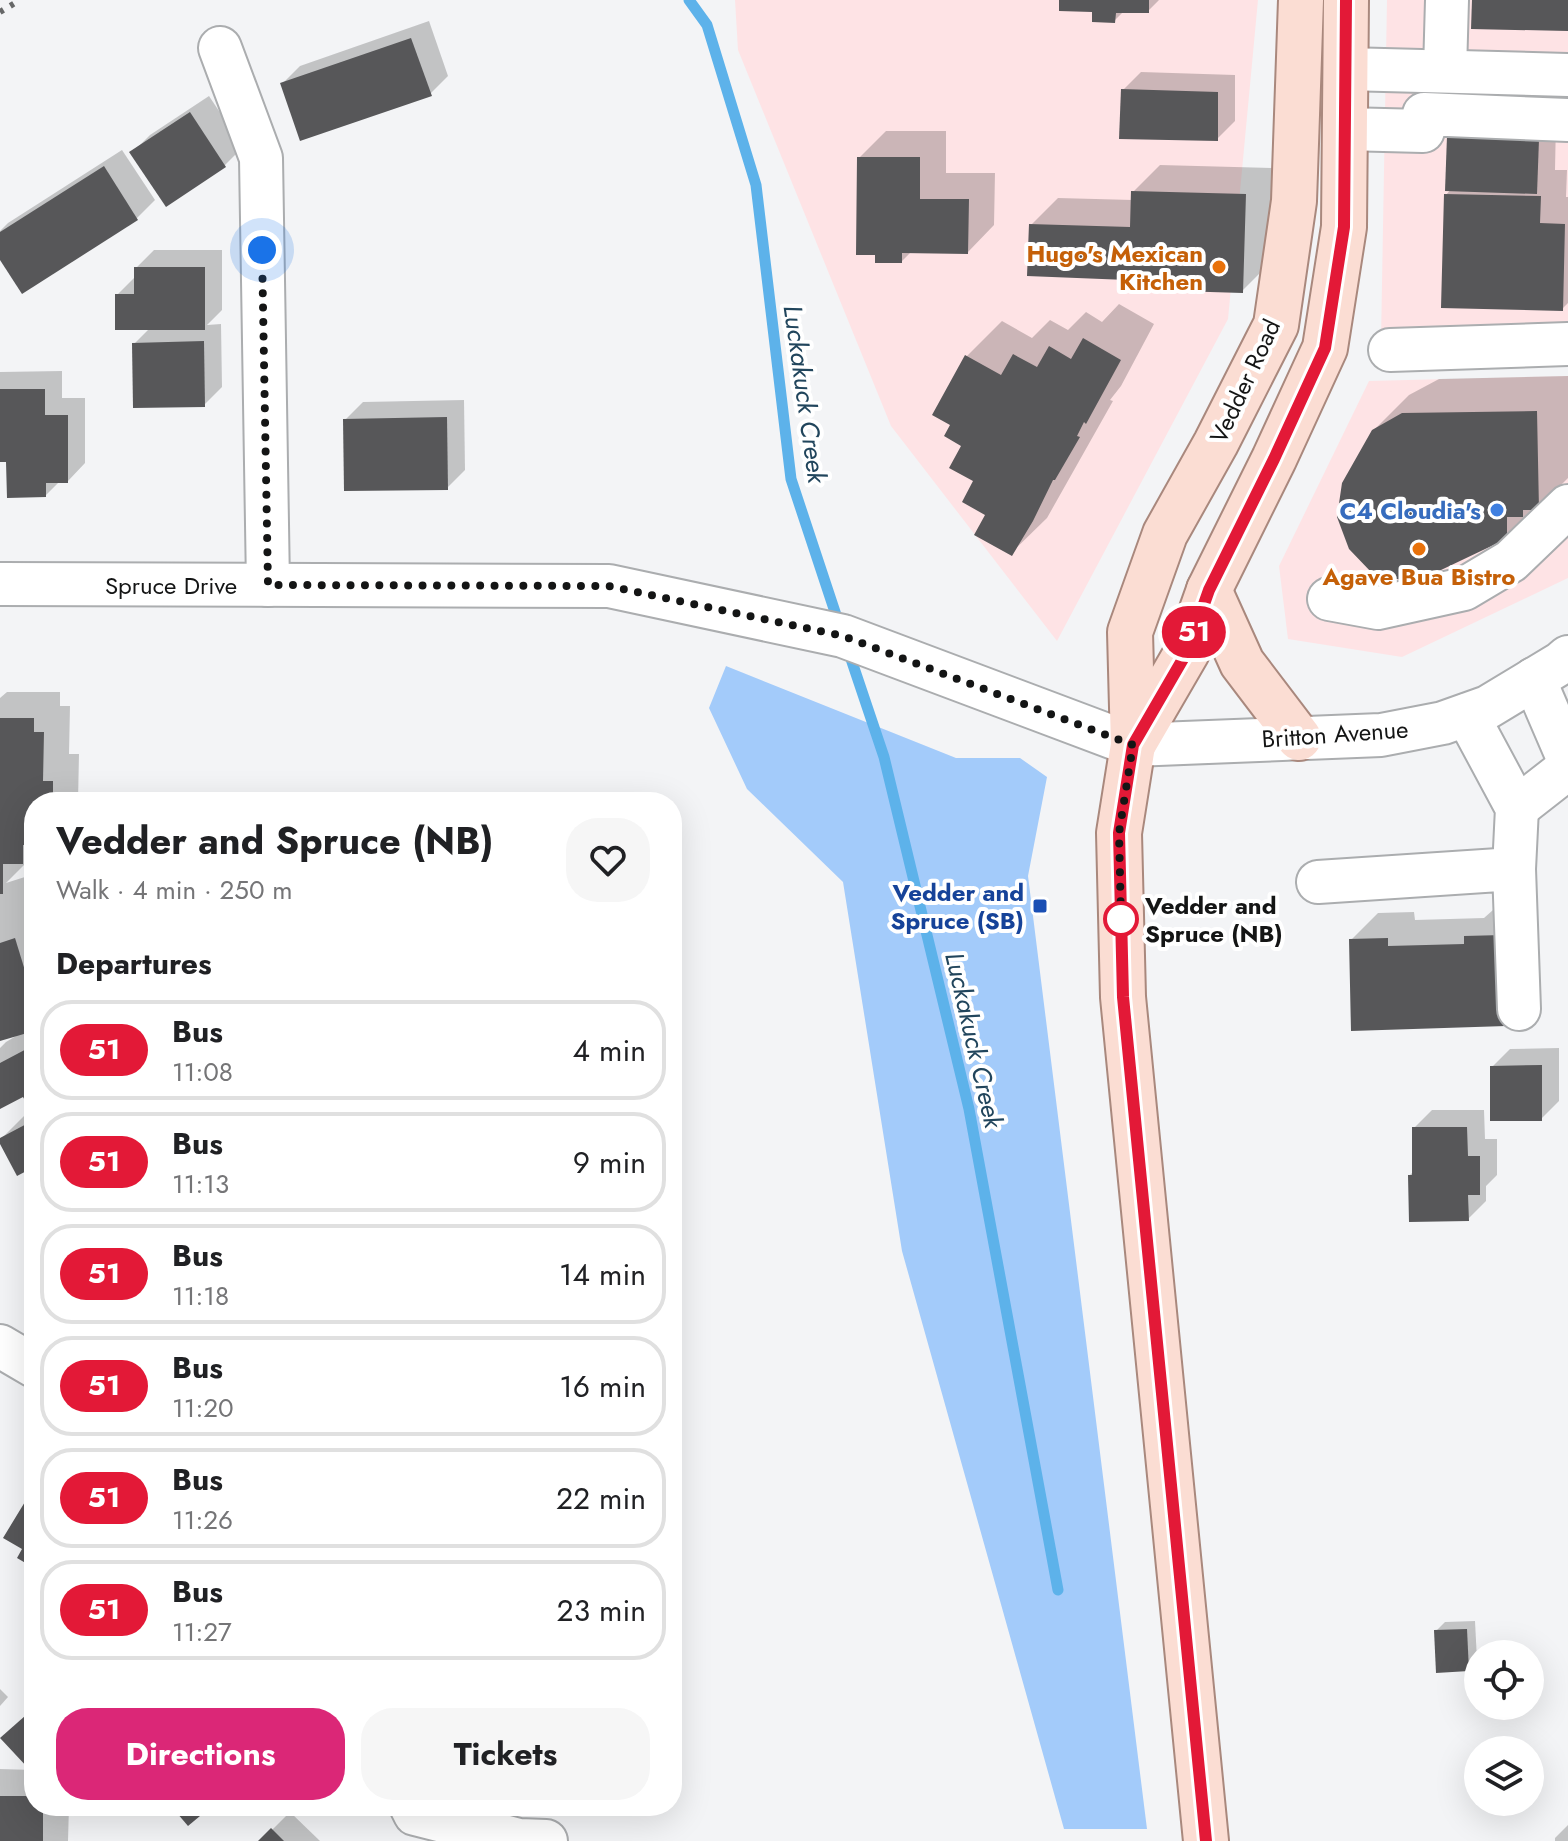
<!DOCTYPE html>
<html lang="en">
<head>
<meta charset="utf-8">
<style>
	:root { --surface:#fff; --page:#f6f6f6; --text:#202124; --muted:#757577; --line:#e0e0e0; --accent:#db2777 }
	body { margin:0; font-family:Jost,sans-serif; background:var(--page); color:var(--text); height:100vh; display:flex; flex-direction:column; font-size:30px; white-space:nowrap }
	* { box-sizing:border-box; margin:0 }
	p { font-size:26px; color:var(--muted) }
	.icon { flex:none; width:44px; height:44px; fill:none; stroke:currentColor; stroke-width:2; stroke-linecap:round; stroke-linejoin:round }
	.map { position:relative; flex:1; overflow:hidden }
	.panel { position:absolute; left:24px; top:792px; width:658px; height:1024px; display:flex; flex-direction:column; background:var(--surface); border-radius:32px; box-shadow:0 8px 32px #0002 }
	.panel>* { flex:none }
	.badge { padding:0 16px; border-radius:26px; font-size:28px; line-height:52px }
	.fabs { position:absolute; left:1464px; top:1640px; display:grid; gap:16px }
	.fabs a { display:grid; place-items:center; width:80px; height:80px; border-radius:50%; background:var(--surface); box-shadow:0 8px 32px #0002; font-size:40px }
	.you { position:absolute; width:40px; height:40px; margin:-20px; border:6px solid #fff; border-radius:50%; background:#1a73e8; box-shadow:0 0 0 12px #1a73e833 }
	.map>.badge { position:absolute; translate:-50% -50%; box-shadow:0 0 0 4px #fff }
	h2 { padding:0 32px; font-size:30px; line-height:72px }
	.round { display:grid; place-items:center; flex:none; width:84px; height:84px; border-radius:32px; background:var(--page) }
	.summary { display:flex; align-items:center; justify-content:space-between; height:136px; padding:0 32px }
	h1 { font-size:38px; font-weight:700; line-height:60px }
	.cta { display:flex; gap:16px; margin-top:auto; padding:16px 32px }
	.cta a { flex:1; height:92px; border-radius:32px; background:var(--accent); color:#fff; font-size:32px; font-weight:700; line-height:92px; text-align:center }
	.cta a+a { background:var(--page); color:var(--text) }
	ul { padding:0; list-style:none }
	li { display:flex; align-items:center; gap:24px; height:100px; margin:0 16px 12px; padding:0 16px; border:4px solid var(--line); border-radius:32px }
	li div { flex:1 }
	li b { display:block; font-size:30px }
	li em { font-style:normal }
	li .badge { min-width:88px; font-weight:700; text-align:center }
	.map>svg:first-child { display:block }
</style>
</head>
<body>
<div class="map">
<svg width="1568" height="1841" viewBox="0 0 1568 1841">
	<rect width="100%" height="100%" fill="#f3f4f6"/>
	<g fill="#fee3e5">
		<polygon points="735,0 1258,0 1228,319 1057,641 891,426 738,50"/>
		<polygon points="1387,0 1568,0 1568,341 1381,341"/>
		<polygon points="1568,376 1568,578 1402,657 1288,639 1279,566 1369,381"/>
	</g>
	<polygon fill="#a3cbfa" points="726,666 956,758 1020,758 1047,777 1028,876 1147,1829 1064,1829 902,1251 843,882 747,789 709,708"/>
	<g fill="#0003">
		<polygon points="1061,0 1159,0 1148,11 1124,11 1114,21 1094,10"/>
		<polygon points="429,21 448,76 430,94 282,84 300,66"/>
		<polygon points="1141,72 1235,75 1235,121 1217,139 1123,90"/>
		<polygon points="209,96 243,147 225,165 166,204 132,153 150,135"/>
		<polygon points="1467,119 1556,121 1555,170 1567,170 1566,197 1568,197 1568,303 1562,309 1446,195 1451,189 1449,137"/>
		<polygon points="886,131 946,131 946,173 995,173 994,225 968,252 911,252 902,261 859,158"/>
		<polygon points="122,150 155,200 137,218 0,256 0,231 8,223"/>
		<polygon points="1160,165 1272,168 1269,264 1242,291 1179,280 1031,225 1058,198 1133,200 1133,192"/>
		<polygon points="154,250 222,250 222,310 207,325 221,324 222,387 204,405 134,344 150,328 117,295 136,276 136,268"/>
		<polygon points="1119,304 1154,324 1121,386 1110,400 1113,401 1047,518 1011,553 988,514 964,446 953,424 967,356 1002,321 1032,338 1050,320 1068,330 1086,312 1102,322"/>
		<polygon points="62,371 62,398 85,398 85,463 68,481 60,481 46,495 8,460 0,460 0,372"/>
		<polygon points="1568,376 1568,478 1538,508 1533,508 1501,540 1373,431 1409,395 1439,379"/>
		<polygon points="464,400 465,470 447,488 345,420 363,402"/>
		<polygon points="7,692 60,692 60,706 70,706 69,754 79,754 78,802 34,802 34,850 29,855 29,860 6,883 28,876 34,894 34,898 24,908 27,917 34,915 34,1029 24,1032 27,1037 34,1034 34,1165 0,1140 27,1113 33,1110 24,1094 0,1107 0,1048 6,1042 16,1036 15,1034 0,1039 0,698"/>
		<polygon points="1529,908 1532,997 1351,940 1378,913 1414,912 1415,920 1484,918 1493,910"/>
		<polygon points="1559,1048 1559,1101 1541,1119 1492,1067 1510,1049"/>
		<polygon points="1432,1110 1484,1110 1485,1139 1497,1139 1497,1175 1486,1186 1486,1201 1468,1219 1410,1175 1414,1171 1414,1128"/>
		<polygon points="1475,1621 1477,1660 1468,1669 1436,1631 1445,1622"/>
		<polygon points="0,1689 8,1697 0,1706"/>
		<polygon points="0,1769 34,1770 34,1806 69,1806 68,1841 0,1841"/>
		<polygon points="290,1812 320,1841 261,1841"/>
		<polygon points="1568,1825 1568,1841 1555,1841 1555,1838"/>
	</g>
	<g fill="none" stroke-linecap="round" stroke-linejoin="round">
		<g stroke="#5db2ea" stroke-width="11">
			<polyline points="689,0 707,25 756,185 791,479 840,627"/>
			<polyline points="847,647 884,757 969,1109 1058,1590"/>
		</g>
	</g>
	<g fill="#575759">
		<polygon points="1059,0 1149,0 1149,13 1116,13 1115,23 1092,22 1092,12 1059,11"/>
		<polygon points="1472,0 1568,0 1568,31 1471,29"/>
		<polygon points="411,38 432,96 300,141 280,83"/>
		<polygon points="1121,89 1218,92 1218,141 1119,139"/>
		<polygon points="190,112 226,167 166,207 129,152"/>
		<polygon points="1447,136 1539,139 1537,194 1445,191"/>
		<polygon points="857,157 920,157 920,199 969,199 968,254 902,253 902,263 875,263 875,255 856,255"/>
		<polygon points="104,166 138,220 22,294 0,260 0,232"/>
		<polygon points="1131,191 1246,194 1243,293 1177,291 1177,282 1027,276 1029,224 1130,227"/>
		<polygon points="1444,194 1541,196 1540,223 1565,224 1563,311 1441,308"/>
		<polygon points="134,267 205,267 205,330 115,330 115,294 134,294"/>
		<polygon points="1083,338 1121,360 1086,424 1084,422 1077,436 1080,437 1055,480 1053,480 1033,521 1012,556 974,535 985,515 962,502 973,481 949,468 961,446 944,436 950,425 932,415 965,355 1001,375 1013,354 1037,367 1049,346 1071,359"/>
		<polygon points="204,341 205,407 133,408 132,343"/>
		<polygon points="0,389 45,389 45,415 68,415 68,483 46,483 46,497 7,498 6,462 0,462"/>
		<polygon points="1537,411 1539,510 1523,510 1523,517 1507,517 1507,536 1502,541 1420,580 1401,580 1372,573 1349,549 1337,517 1342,483 1372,430 1402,413"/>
		<polygon points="447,417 448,490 344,491 343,419"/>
		<polygon points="0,718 34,718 34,732 44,732 43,781 53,781 53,802 34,802 34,845 23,845 23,864 3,864 3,894 0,894"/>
		<polygon points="1503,935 1506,1026 1351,1031 1349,939 1388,938 1388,946 1464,944 1464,936"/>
		<polygon points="15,938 34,1000 34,1031 0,1041 0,943"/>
		<polygon points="34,1045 34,1117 23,1097 0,1109 0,1063"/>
		<polygon points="1542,1065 1542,1121 1490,1121 1490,1066"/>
		<polygon points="34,1120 34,1167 17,1176 0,1144 0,1138"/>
		<polygon points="1412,1127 1467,1127 1468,1156 1480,1156 1480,1195 1468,1195 1469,1221 1409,1222 1408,1175 1412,1175"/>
		<polygon points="34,1487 34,1568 17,1558 22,1549 3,1538"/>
		<polygon points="1467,1629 1469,1671 1436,1673 1434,1630"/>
		<polygon points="34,1708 34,1764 29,1769 0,1738"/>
		<polygon points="0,1796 34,1796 34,1806 43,1806 43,1841 0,1841"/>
		<polygon points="171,1806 212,1806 188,1826"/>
		<polygon points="271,1828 284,1841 258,1841"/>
	</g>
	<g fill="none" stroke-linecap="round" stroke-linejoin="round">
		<g stroke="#abadaf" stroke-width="46">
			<g id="minor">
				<polyline points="220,48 261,158 268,585"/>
				<polyline points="1346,69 1568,75"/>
				<polyline points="1445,71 1447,0"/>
				<polyline points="1345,129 1423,131 1424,114 1568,120"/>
				<polyline points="1390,350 1568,344"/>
				<polyline points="0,584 609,586 843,636 1133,745 1381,735 1443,723 1488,707 1561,663 1568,657"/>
				<polyline points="1329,599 1378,608 1464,589 1511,561 1568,506"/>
				<polyline points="1534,679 1568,758"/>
				<polyline points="1467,715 1517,808 1514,869"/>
				<polyline points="1517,808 1568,768"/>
				<polyline points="1318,882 1514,869 1519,1009"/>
				<polyline points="0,1346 34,1366"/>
				<polyline points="411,1806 415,1814 519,1840 546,1841"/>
			</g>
		</g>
		<g stroke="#a9887d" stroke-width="48">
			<g id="major">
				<polyline points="1209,590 1242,663 1299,738"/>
				<polyline points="1133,745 1187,652 1209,590 1274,459 1325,348 1344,227 1346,0"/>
				<polyline points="1206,1841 1123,997 1119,833 1133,745 1130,632 1165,534 1216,443 1276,325 1294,201 1301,0"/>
			</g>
		</g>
		<use href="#minor" stroke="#fff" stroke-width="42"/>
		<use href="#major" stroke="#fbddd3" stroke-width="44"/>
		<polyline stroke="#666768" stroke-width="6" stroke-dasharray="4 8" stroke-linecap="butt" points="0,12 20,0"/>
	</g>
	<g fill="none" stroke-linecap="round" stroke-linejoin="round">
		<g stroke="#fff" stroke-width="18">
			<polyline id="line" points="1206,1841 1123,997 1119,833 1133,745 1187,652 1209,590 1274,459 1325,348 1344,227 1346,0"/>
		</g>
		<use href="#line" stroke="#e31937" stroke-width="12"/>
		<polyline stroke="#141515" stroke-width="8" stroke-dasharray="0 14.4" points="262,250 268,585 609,586 843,636 1133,745 1119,833 1121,919"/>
	</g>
	<g fill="#e8710a" stroke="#fff" stroke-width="3">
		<circle cx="1219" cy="267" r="8"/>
		<circle cx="1419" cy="549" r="8"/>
	</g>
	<circle fill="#3f7fe0" stroke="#fff" stroke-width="3" cx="1497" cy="510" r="8"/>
	<rect fill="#1a4fb4" stroke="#fff" stroke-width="3" x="1032" y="898" width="16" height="16" rx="4"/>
	<circle fill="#fff" stroke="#e31937" stroke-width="4" cx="1121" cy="919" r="16"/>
	<g text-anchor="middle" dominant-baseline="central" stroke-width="8" stroke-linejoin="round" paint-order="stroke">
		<g font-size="24" font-weight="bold" fill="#c56008" stroke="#fff" text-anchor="end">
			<text x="1203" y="253">Hugo's Mexican<tspan x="1203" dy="28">Kitchen</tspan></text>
			<text x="1419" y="576" text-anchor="middle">Agave Bua Bistro</text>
		</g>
		<g font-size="24" fill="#141515" stroke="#fff">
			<text transform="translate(1245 381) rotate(-65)">Vedder Road</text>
			<text x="171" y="585">Spruce Drive</text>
			<text transform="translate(1335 734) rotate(-4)">Britton Avenue</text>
		</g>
		<g font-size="24" font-weight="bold" fill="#366cbe" stroke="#fff" text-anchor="end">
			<text x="1481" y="510">C4 Cloudia's</text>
		</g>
		<g font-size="24" font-weight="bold" fill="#164399" stroke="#fff" text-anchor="end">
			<text x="1024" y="892">Vedder and<tspan x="1024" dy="28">Spruce (SB)</tspan></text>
		</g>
		<g font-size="24" font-weight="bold" fill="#141515" stroke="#fff" text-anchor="start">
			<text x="1145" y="905">Vedder and<tspan x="1145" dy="28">Spruce (NB)</tspan></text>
		</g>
		<g font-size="26" font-style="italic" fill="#21455c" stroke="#fff">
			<text transform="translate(805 394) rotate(82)">Luckakuck Creek</text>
			<text transform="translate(974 1040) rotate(77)">Luckakuck Creek</text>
		</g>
	</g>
</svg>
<div class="fabs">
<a><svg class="icon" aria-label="locate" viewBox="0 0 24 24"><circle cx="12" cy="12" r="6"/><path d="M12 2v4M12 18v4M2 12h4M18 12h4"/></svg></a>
<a><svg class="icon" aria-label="layers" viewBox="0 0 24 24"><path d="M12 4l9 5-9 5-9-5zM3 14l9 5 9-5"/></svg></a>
</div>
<div class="you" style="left:262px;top:250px"></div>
<b class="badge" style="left:1194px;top:632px;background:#e31937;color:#fff">51</b>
<section class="panel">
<div class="summary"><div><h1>Vedder and Spruce (NB)</h1><p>Walk · 4 min · 250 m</p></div><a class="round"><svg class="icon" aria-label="heart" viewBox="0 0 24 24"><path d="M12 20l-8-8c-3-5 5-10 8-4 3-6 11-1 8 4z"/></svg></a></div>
<h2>Departures</h2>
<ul>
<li><span class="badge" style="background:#e31937;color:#fff">51</span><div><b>Bus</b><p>11:08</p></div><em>4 min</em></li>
<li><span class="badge" style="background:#e31937;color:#fff">51</span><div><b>Bus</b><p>11:13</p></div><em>9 min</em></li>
<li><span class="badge" style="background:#e31937;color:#fff">51</span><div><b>Bus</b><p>11:18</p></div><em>14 min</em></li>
<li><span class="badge" style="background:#e31937;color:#fff">51</span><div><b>Bus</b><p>11:20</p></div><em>16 min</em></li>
<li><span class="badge" style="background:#e31937;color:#fff">51</span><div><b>Bus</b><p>11:26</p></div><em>22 min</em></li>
<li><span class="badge" style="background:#e31937;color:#fff">51</span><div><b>Bus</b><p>11:27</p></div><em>23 min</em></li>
</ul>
<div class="cta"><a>Directions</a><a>Tickets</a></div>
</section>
</div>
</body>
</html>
